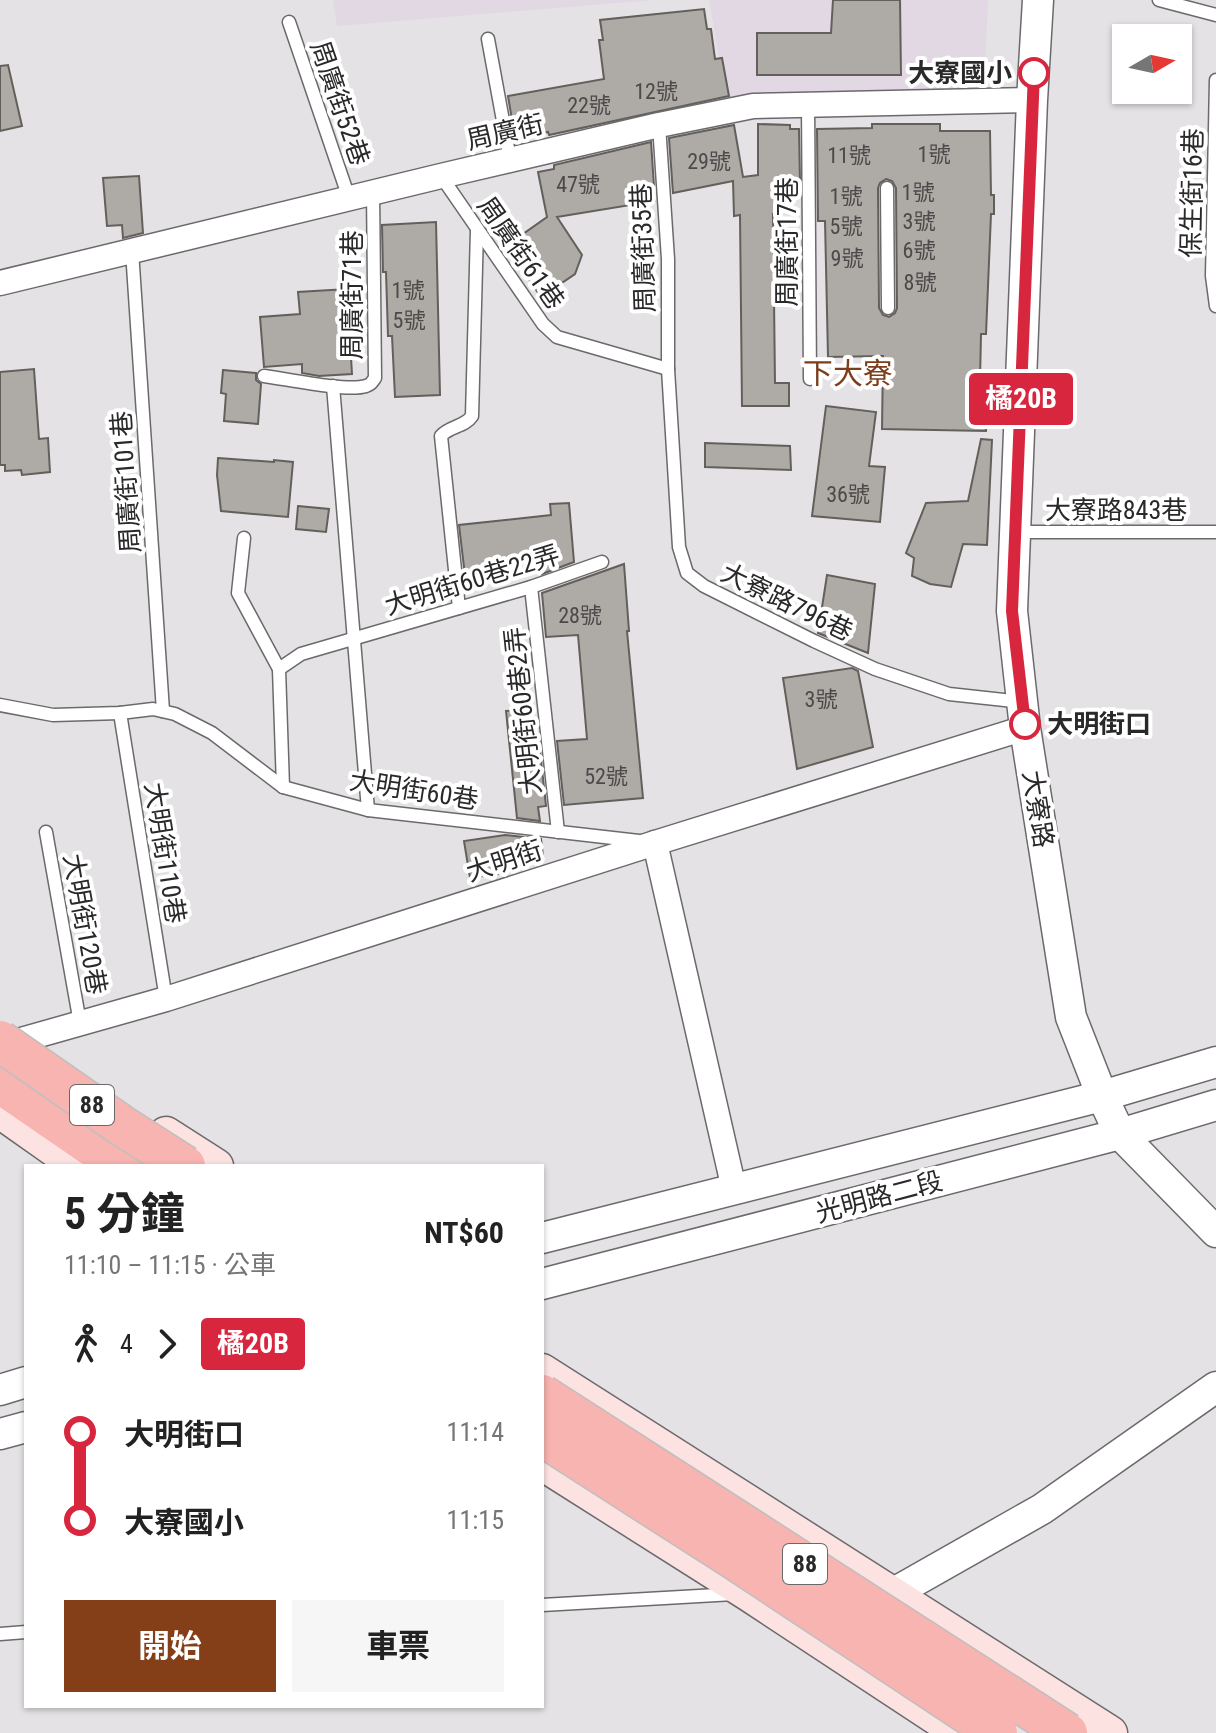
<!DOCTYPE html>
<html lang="zh-TW">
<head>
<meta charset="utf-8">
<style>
	:root { --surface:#fff; --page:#f6f6f6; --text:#222; --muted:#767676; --accent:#843f18 }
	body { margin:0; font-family:"Roboto Condensed","Noto Sans TC",sans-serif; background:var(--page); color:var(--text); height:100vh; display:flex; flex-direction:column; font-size:30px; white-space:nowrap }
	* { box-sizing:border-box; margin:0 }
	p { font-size:26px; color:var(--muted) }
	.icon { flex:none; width:44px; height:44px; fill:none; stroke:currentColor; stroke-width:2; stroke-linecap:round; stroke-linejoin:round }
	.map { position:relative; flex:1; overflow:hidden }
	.details { position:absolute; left:24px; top:1164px; width:520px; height:544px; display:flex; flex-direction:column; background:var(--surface); border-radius:0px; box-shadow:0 2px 6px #0004 }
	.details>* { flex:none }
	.badge { padding:0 16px; border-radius:6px; font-size:28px; line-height:52px }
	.needle { width:52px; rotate:81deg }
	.controls { position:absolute; left:1112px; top:24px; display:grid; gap:16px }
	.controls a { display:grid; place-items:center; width:80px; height:80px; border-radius:0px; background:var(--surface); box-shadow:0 2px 6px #0004; font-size:40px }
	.map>.badge { position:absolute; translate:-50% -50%; box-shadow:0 0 0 4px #fff }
	.legs { display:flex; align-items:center; gap:12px; height:88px; padding:0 40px; font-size:26px }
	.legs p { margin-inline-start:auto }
	.overview { display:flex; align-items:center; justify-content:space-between; height:136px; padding:0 40px }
	h1 { font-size:44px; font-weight:700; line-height:60px }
	.button { display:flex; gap:16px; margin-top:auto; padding:16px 40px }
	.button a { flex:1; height:92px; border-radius:0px; background:var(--accent); color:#fff; font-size:32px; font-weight:700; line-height:92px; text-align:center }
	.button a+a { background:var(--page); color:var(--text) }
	ul { padding:0 40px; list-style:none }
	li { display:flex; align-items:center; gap:28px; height:88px; font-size:30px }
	li i { display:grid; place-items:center; width:12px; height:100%; margin:0 10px; background:currentColor }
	li i::after { content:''; width:20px; height:20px; margin:-10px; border:6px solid; border-radius:50%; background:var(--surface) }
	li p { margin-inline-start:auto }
	li:first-child i { background:linear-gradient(#0000 50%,currentColor 0) }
	li:last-child i { background:linear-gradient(currentColor 50%,#0000 0) }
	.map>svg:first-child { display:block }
</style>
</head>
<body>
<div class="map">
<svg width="1216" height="1733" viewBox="0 0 1216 1733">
	<rect width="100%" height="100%" fill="#e5e2e6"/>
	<g fill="#e1d8e3">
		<polygon points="333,0 654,0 337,26"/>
		<polygon points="709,0 988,0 984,89 750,95 726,99"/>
	</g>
	<g fill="#aeaaa6" stroke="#63605c" stroke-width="2" fill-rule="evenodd">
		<polygon points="833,0 900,0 901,75 757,75 757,33 831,33"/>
		<polygon points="704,9 707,29 711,29 715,59 722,58 729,96 549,135 548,132 515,138 508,96 604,79 599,40 603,40 600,20"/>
		<polygon points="8,65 22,126 0,131 0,66"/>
		<polygon points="758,124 790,125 790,129 799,129 800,182 774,182 775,214 773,214 775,383 789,383 789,406 742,406 740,215 734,216 733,181 673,193 669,138 734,125 743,177 758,175"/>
		<path d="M872,124H940V131H990L991,195H994V214H991L986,334H981L980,380H987L986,431L882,429L883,356L828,357L825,221H818L817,129L872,128ZM886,179L892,181L896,188L897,308L895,313L889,317L883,315L879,308L878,188L880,183Z"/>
		<polygon points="651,142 655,201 557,217 582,255 575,274 541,297 506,246 547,217 538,172 554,169 554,165"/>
		<polygon points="139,176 143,233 123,238 122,225 107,226 103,178"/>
		<polygon points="436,222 440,395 395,397 392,336 388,336 386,272 383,272 382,225"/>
		<polygon points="347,289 352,374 319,376 302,373 302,364 264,367 260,317 300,314 298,292"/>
		<polygon points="34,369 39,439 48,438 50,472 22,475 21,470 5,471 5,465 0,465 0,372"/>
		<polygon points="223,370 256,373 256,380 261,384 258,424 224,421 226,394 221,393"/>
		<polygon points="826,406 876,412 869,466 885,467 880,522 812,516"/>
		<polygon points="981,439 992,440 987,545 963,544 951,587 930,584 912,576 914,558 906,553 926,503 968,501"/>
		<polygon points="705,443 790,446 791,470 705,467"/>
		<polygon points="218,458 274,462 274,460 293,462 288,517 221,511 217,475"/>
		<polygon points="569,503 574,562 542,574 541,564 466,584 459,525 551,515 550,504"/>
		<polygon points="298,506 329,509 326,532 296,529"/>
		<polygon points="624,564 629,631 627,631 643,798 564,805 557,741 587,739 578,635 546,637 542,593"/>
		<polygon points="827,575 875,584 868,653 818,633"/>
		<polygon points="852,668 858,671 873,747 797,769 783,678"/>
		<polygon points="529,709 533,743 539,742 546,806 538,807 540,821 517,818 506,711"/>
		<polygon points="505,835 541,839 543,856 531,856 532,863 498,868 499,874 470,878 464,841"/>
	</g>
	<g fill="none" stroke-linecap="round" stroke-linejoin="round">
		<g stroke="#6c696d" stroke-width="15">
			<g id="service">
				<polyline points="1159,0 1216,15"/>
				<polyline points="289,22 349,198"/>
				<polyline points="488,39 510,159"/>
				<polyline points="1216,80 1212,276 1216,306"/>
				<polyline points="808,105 810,379"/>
				<polyline points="659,125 668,259 668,369 679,547 687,573 704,586 814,641 875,669 949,694 1022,702"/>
				<polyline points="441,176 543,324 557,337 668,369"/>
				<polyline points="887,188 888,308"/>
				<polyline points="132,251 163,711"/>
				<path d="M264,376C287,379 346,392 366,386C372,384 371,383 375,378L373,192"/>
				<polyline points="333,386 368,810"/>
				<polyline points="1015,532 1216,532"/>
				<polyline points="244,538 238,593 279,669 301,654 531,587 602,562"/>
				<polyline points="531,587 558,832"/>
				<path d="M459,608L441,436C449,426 465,427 472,416L477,230"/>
				<polyline points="279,669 283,787"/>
				<polyline points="0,705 53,715 120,713 153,709 175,714 212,733 283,787 368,810 639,841"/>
				<polyline points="120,713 166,999"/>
				<polyline points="46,832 80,1023"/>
				<polyline points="542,1605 734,1594"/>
				<polyline points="0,1634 26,1632"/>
			</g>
		</g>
		<g stroke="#6c696d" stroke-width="27">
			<g id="minor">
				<polyline points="0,283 441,176 659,125 753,106 1032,100"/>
				<polyline points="655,843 734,1189"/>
				<polyline points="0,1046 166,999 655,843 1025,728"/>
			</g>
		</g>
		<g stroke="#6c696d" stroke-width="33">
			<g id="tertiary">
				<polyline points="1038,0 1032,100 1012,611 1025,728 1071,1017 1102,1096 1120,1134 1216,1232"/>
				<polyline points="542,1238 1102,1096 1216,1062"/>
				<polyline points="542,1284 1120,1134 1216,1105"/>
				<polyline points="0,1390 26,1382"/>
				<polyline points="0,1434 26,1427"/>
				<polyline points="871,1594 892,1594 1042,1509 1216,1387"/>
			</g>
		</g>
		<g stroke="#6c696d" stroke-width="37">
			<g id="secondary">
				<polyline points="0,1111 78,1166"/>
				<polyline points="166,1134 216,1166"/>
				<polyline points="542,1371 1110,1733"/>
				<polyline points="542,1463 749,1594 960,1733"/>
			</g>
		</g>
		<g stroke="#bfbfbf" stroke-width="43">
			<polyline id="trunk" points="0,1083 121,1166"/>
		</g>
		<use href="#service" stroke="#fff" stroke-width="12"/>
		<use href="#minor" stroke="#fff" stroke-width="24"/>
		<use href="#tertiary" stroke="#fff" stroke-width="30"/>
		<use href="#secondary" stroke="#fce3e2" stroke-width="34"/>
		<use href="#trunk" stroke="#f7b4b0" stroke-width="40"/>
		<g stroke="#bfbfbf" stroke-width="43" stroke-linecap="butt">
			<g id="trunk-bridge">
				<polyline points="0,1041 121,1125 185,1166"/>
				<polyline points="542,1395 1067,1733"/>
				<polyline points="542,1436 734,1559 997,1733"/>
			</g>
		</g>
		<use href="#trunk-bridge" stroke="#f7b4b0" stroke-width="40"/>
	</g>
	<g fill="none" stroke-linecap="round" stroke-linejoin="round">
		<g stroke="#fff" stroke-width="18">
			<polyline id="line-1" points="1025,724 1012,611 1034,73"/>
		</g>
		<use href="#line-1" stroke="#d7263d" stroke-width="12"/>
	</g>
	<g fill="#fff" stroke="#d7263d" stroke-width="4">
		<circle cx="1034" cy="73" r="14"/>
		<circle cx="1025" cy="724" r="14"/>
	</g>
	<g text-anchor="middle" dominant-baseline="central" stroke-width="8" stroke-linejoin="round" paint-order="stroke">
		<g font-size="22" fill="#4b4949">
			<text x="656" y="91">12號</text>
			<text x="589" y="105">22號</text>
			<text x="934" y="154">1號</text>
			<text x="849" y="155">11號</text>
			<text x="709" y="161">29號</text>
			<text x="578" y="184">47號</text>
			<text x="918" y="192">1號</text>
			<text x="846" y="196">1號</text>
			<text x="919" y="221">3號</text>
			<text x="846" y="226">5號</text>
			<text x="919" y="250">6號</text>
			<text x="847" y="258">9號</text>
			<text x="920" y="282">8號</text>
			<text x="408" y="290">1號</text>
			<text x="409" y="320">5號</text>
			<text x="848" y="494">36號</text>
			<text x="580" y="615">28號</text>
			<text x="821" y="699">3號</text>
			<text x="606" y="776">52號</text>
		</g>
		<g fill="#fff" stroke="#6a696a" stroke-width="2">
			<rect x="70" y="1085" width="44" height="40" rx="6"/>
			<rect x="783" y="1544" width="44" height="40" rx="6"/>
		</g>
		<g font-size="24" font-weight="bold" fill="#2a292a">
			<text x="92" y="1105">88</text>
			<text x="805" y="1564">88</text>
		</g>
		<g font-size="26" font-weight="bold" fill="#2a292a" stroke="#fff" text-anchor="end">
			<text x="1012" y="73">大寮國小</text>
			<text x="1047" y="724" text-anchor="start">大明街口</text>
		</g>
		<g font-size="26" fill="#2a292a" stroke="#fff">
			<text transform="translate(340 103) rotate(71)">周廣街52巷</text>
			<text transform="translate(505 132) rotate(-13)">周廣街</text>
			<text transform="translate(1192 193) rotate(-89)">保生街16巷</text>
			<text transform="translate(787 242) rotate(-90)">周廣街17巷</text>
			<text transform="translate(643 248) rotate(-92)">周廣街35巷</text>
			<text transform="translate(521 253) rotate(55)">周廣街61巷</text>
			<text transform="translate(352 295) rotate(-90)">周廣街71巷</text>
			<text transform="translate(126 482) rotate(-94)">周廣街101巷</text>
			<text x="1116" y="510">大寮路843巷</text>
			<text transform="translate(472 580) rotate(-17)">大明街60巷22弄</text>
			<text transform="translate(787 602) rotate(26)">大寮路796巷</text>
			<text transform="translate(523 711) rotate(-96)">大明街60巷2弄</text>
			<text transform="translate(414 790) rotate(9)">大明街60巷</text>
			<text transform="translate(1038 809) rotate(81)">大寮路</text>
			<text transform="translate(165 853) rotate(81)">大明街110巷</text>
			<text transform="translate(504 861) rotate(-18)">大明街</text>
			<text transform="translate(85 924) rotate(80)">大明街120巷</text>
			<text transform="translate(879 1197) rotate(-15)">光明路二段</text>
		</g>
		<g font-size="30" fill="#7c3d1a" stroke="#fff">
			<text x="848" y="373">下大寮</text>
		</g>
	</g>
</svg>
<div class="controls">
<a><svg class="needle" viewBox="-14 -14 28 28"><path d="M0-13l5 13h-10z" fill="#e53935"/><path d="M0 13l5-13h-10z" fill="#767676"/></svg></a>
</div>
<b class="badge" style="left:1021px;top:399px;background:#d7263d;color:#fff">橘20B</b>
<section class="details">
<div class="overview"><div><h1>5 分鐘</h1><p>11:10 – 11:15 · 公車</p></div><b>NT$60</b></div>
<div class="legs"><svg class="icon" aria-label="walk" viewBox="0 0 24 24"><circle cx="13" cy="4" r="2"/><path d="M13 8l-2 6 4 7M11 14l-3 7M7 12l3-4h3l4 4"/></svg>4<svg class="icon" aria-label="forward" viewBox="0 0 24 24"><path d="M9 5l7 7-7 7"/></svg><b class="badge" style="background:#d7263d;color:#fff">橘20B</b></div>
<ul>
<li><i style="color:#d7263d"></i><b>大明街口</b><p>11:14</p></li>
<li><i style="color:#d7263d"></i><b>大寮國小</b><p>11:15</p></li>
</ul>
<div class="button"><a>開始</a><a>車票</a></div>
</section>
</div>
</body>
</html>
